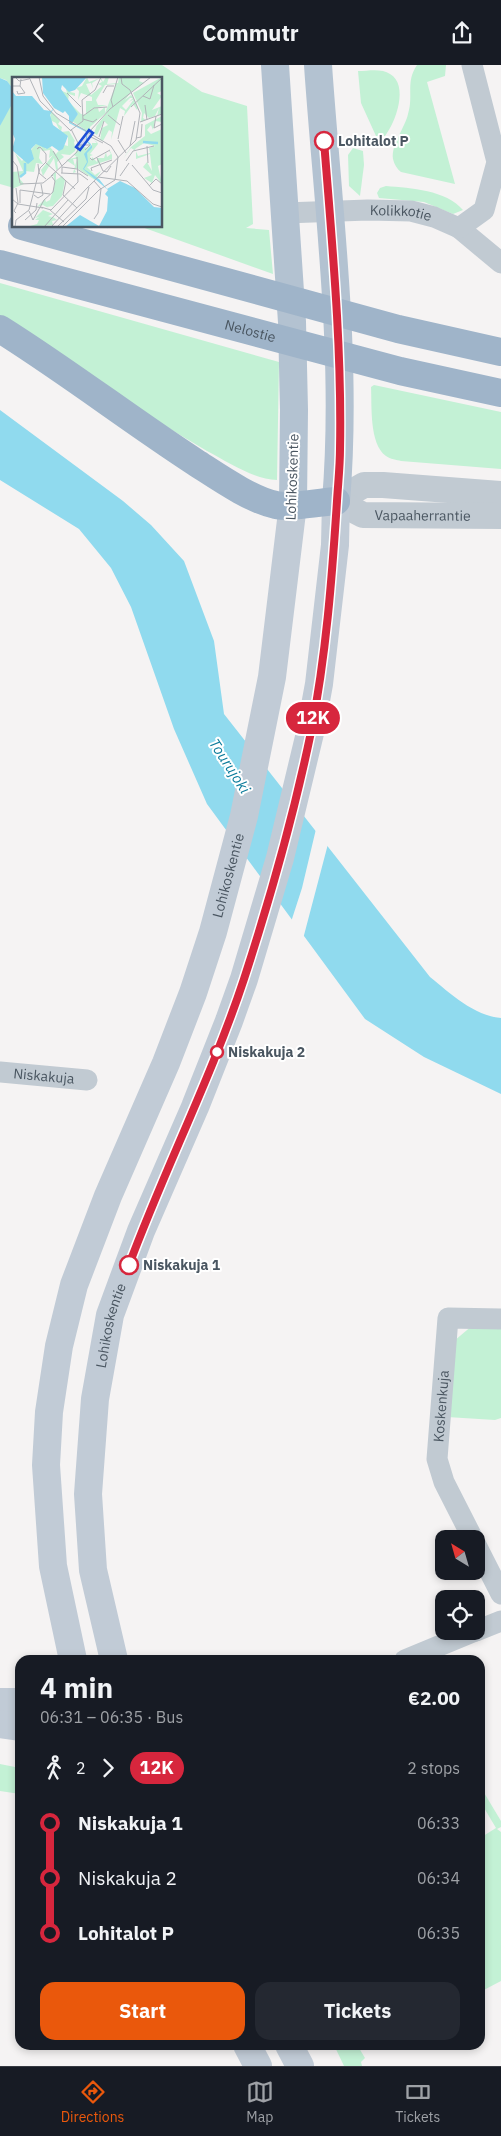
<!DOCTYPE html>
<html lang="en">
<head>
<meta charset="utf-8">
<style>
	:root { --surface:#171b24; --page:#242831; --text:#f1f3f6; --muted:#9ea1a6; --line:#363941; --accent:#ea580c }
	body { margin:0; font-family:"IBM Plex Sans",sans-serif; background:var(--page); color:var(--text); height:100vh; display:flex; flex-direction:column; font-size:19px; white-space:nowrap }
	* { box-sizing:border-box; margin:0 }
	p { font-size:16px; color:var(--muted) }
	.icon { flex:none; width:28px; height:28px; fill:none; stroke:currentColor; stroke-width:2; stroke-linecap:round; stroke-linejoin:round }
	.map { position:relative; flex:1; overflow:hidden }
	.side { position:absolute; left:15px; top:1590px; width:470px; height:395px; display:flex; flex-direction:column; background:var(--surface); border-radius:15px; box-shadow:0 2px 8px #0003 }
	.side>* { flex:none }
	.badge { padding:0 10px; border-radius:16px; font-size:18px; line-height:32px }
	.needle { width:32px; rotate:323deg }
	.buttons { position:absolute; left:435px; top:1465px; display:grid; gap:10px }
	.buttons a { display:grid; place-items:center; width:50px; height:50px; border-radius:10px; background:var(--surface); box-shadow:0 2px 8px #0003; font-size:25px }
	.map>.badge { position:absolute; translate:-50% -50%; box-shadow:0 0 0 2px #fff }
	.legs { display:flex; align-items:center; gap:8px; height:55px; padding:0 25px; font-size:16px }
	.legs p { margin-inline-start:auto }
	.headline { display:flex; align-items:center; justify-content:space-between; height:85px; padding:0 25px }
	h1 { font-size:28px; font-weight:800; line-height:38px }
	.action { display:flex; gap:10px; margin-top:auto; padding:10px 25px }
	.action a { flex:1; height:58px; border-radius:15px; background:var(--accent); color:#fff; font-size:20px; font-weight:800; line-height:58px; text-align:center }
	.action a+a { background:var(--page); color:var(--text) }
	ul { padding:0 25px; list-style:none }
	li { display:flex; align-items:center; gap:18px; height:55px; font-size:19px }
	li i { display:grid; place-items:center; width:8px; height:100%; margin:0 6px; background:currentColor }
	li i::after { content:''; width:12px; height:12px; margin:-6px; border:4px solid; border-radius:50%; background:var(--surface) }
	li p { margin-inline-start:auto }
	li:first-child i { background:linear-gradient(#0000 50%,currentColor 0) }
	li:last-child i { background:linear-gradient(currentColor 50%,#0000 0) }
	header { display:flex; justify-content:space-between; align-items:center; height:65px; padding:0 25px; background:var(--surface); font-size:22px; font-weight:800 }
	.tabs { display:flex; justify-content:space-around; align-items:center; height:70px; border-top:1px solid var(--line); background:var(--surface); font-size:14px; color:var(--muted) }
	.tabs a { display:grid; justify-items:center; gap:2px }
	.tabs .active { color:var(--accent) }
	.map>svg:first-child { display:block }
</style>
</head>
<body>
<header><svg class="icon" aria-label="back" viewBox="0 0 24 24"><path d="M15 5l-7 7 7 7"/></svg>Commutr<svg class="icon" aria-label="share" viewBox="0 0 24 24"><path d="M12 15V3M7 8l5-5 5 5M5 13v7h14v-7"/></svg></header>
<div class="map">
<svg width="501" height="2001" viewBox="0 0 501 2001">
	<rect width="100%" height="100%" fill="#f5f3f3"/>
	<g fill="#c3f1d5">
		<polygon points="0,0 162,0 202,27 247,41 253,159 246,163 269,165 273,209 139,161 161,161 161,14 14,14 14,123 0,119 0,61 14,25 6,15 0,13"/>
		<path d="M417,0H446L445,11L427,17L455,119L401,107C397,104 394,99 393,94C391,79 405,63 408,49C414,30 405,18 417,0Z"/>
		<path d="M358,6C368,6 382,3 390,9C409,20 396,57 385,71H376L361,38Z"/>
		<polygon points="353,83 363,86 364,100 360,131 349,121 348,90"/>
		<path d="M386,121C411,123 446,125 463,145L453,149L424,137L379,133L377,128L380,123Z"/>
		<path d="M0,218L279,297L277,415C253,414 228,397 207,386C136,345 69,297 0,252Z"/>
		<path d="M374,320L501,347V404L401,396C397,395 390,394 386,391C369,379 372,340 371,322Z"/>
		<polygon points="473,1260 501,1263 501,1353 495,1355 447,1352 454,1276"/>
		<polygon points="0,1699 20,1703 20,1729 0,1726"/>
		<polygon points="480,1721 501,1756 501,1762 497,1764 501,1767 501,1916 480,1927 480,1773 496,1763 480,1736"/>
		<polygon points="334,1980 360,1980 359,1983 365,1993 361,1997 362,2001 344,2001"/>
	</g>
	<g fill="#90daee">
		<polygon points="0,13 7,16 14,25 12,39 0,61"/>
		<path d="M0,345L123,436L151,460L184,496L214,576L224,649L430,912C450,928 474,951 501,953V1029L424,992L365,954L207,739L174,664L131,542L111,503L79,464L0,415Z"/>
	</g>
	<polygon fill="#f5f3f3" points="316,764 328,779 303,874 291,857 302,823"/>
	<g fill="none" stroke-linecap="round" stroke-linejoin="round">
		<g stroke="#c1cad2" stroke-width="21">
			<path id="s1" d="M285,148L368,145L411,146L434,152L459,163L501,198"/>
			<polyline points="459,163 484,145 497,97 472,0"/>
			<path id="s2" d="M0,1007L87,1015"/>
			<path id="s3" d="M473,1474L444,1417L437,1394L448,1253L501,1254"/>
			<polyline points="476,1480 501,1529"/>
			<polyline points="476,1566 501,1556"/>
			<polyline points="405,1595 475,1566"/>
		</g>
		<g stroke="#c1cad2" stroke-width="26">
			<polyline points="336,436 364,420 383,420 501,429"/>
			<path id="s4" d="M336,436L363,450L501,451"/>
		</g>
		<g stroke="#c1cbd6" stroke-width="28">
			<path id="s5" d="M73,1595L53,1501L46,1400L49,1347L59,1281L74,1220L108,1131L166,998L193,928L213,867L244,751L272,612L293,439"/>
			<path id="s6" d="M114,1595L93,1505L88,1429L95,1334L110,1250L141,1166L195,1042L229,956L244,914L280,793L310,668L319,619L335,480L336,436"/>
			<polyline points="0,1637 20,1637"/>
			<polyline points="0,1659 20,1662"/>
			<polyline points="247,1980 258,2001"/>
			<polyline points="289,1980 300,2001"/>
		</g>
		<g stroke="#b3c2d1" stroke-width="28">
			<polyline points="275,0 292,257 294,345 293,439"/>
			<path d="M318,0C328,144 348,293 336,436"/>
		</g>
		<g stroke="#9fb4c9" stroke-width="28">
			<polyline points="22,161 398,264 501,287"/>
			<path id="s7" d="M0,199L400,306L501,328"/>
			<path d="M0,264C67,306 129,354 195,397C217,411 251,435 276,440C286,443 323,437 336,436"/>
		</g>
	</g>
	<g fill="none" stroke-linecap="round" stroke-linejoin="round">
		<g stroke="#fff" stroke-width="11">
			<path id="line-1" d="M129,1200C165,1103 212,1011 244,914C270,834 294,749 311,667C326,591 332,513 337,436C338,419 340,401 340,384C342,281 332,178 324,76"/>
		</g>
		<use href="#line-1" stroke="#d7263d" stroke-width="8"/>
	</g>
	<g fill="#fff" stroke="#d7263d" stroke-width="2.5">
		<circle cx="324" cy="76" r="9"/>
		<circle cx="217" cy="987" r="6"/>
		<circle cx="129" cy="1200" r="9"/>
	</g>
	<g text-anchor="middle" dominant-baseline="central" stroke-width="4" stroke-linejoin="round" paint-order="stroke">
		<g font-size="14" font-weight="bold" fill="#4a5661" stroke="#fff" text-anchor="start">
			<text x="338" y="76">Lohitalot P</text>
			<text x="228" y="987">Niskakuja 2</text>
			<text x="143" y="1200">Niskakuja 1</text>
		</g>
		<g font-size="14" fill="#4a5661" stroke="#fff">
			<text stroke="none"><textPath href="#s1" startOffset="116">Kolikkotie</textPath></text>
			<text stroke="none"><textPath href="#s7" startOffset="259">Nelostie</textPath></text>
			<text transform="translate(292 412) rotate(-88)">Lohikoskentie</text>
			<text stroke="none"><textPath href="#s4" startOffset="90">Vapaaherrantie</textPath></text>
			<text stroke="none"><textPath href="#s5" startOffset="818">Lohikoskentie</textPath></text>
			<text stroke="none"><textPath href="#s2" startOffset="44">Niskakuja</textPath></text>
			<text stroke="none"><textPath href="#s6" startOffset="339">Lohikoskentie</textPath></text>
			<text stroke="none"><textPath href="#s3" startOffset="141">Koskenkuja</textPath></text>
		</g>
		<g font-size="15" font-style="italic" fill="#0c7c9b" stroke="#fff">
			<text transform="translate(230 701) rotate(57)">Tourujoki</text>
		</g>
	</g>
	<g transform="translate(12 12)">
		<rect width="150" height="150" fill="#f5f3f3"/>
		<path d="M75,0L77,5L88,1L80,6L81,12L79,6L74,7L79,18L90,9L86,7L90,5L88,1H89L91,5L94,0H97L95,7L106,6L107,0H129L127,4L132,6L119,15L113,23L119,18L122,22L117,25L121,21H118L110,29L114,33L122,22L126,31L125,33L121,27L112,39L113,34L108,31L99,63L100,55L97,53L91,64L88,63L90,51L96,48L92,44L85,58L82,56L85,48L79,56L97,33L78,50V56L60,44L66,37L55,26L50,14L55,16L53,8L58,15L63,16V19L57,17L56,24L69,37L74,38V24H80V20L69,16L66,23L67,14L64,11L70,9ZM104,7L93,36V30L87,35L86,31L78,32L95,28H86L84,23L93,8ZM150,0V14L145,16L150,19L140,33L150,29V36L145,39L147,31L143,39L137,41L132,36L131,41L134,43L129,45L130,36L121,16ZM39,34L48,44L46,47L50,50L49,55L57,54L63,64L62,65L63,70L65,66L63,74L58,78L49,77L52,80L45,85L46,92L44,93L42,81L31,99L29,93L41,78L37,81L38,73L30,74L29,69L27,81L31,87L24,86L22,95L13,94L7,101L12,107L0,112V95L11,94L3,76L10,84L24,67H29L34,72L38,70L44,77L52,68L56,69V59L49,55L47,52L44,46L38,43ZM150,39V45L143,44L141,53L139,48L135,53L139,57L150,52V87L146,89L150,107L143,98L140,106L132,101L140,98L131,90L135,85L140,94L138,77L124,82V74L119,71L111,82L119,70L133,59V48ZM132,66L143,69L137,71L138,76L126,79L123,72ZM82,63L85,65L86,67L78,77L81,78L78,79L79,84L80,80L85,85V81H92L94,75L95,80L99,77L97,74H98L100,78V82L75,90L83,98L89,94L83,103L65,91L62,92L64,95L61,96L65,82H61L63,89L54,83L65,80L62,78L68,69L76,71L78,67L80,72V66H85ZM44,95V103L50,99L53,103L50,119L41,129L35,130L38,132L31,128L25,130L33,122L34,125L38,123L43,107L41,97ZM31,133L41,137L36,139L40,140L38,144L41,140L45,143L40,144L41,148L15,150L25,147L27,143H23L27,140L23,141Z" fill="#c3f1d5" fill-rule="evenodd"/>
		<path d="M30,0H75L63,13L57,15L50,8L49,12L66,37L60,46L74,53L75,58V64L78,66L80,69V71L75,76L76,85L74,89L72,92L87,102L95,112L108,104L123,111L142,130L150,131V150H53L68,138L87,149L95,134L96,120L93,117L96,113L71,92L75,85L72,77L79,69L74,64V55L57,46V39L53,34L51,36L42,31L38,38L41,48L56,59L51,72L47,74L40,69L35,72L24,67L19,72L22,82L16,87L0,73L3,62L0,55V14L4,19H20L32,33L39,34L42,31L31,16Z" fill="#90daee"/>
		<path fill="none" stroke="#90daee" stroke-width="2.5" d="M131,65L146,66M8,100L13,96V86M95,150L112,143L150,142"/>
		<path fill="none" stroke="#b1b4b9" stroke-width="1" d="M3,0L7,4L17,2M17,0L28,24L59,54M27,0L31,19L44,36L99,69L106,80L103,103L87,113L50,150M0,9H8L9,2M5,14L6,17L13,16L8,9M55,16L69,30M91,16L95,9H102M131,19L138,22L142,8M133,28L135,43M101,30L99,23L106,0M119,30L150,1M96,38L108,48M71,39L82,31L95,30M144,39L142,51L150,47M71,42L81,45L85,42M128,45L150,37M59,52L67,68M59,53L71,44L70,23L83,13L89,0M77,59L91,66M87,60L92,44M124,61L129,60L130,47M106,62L111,39M106,63L114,76M67,68H78L73,73M118,69L123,44M135,69L136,86M41,74L50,89M65,80L66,105M78,81L80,83L98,73M85,81L91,94L95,95L99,89M0,83L5,89L8,106M114,84L121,74L142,69M34,86L63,112M26,87L27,96L34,102M120,88L141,113L150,116M80,94L79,91L100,83M49,96L68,97L76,103M50,96V90L65,92L76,99M39,99L65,75L68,65L98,32L139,0M108,99L117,86M86,100L115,104L141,127L150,130M54,104L51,118L65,131M82,104L89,112L86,136L82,142M8,107L31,106L41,98M137,109L144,102L150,107M4,111L6,126L2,134L4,136M75,111L124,63L128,36L118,13L110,7L109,0M22,118L26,121L31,118L29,107M0,122L6,127L31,131M8,126V113L38,117M29,130L39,133L66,105M38,133L52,145M17,134L21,143L32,123L41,115L43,104L40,100M13,143L24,133L25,126M3,150L4,143L17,133L28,91L34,85V77L28,70L25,72L27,70M32,150L56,123M39,150L75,111M45,150L74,122L77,110"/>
		<path fill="#1d4ed8" fill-opacity="0.15" stroke="#1d4ed8" stroke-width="2.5" d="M77,53L81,56L68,73L64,70Z"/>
		<rect width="150" height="150" fill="none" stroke="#4a5661" stroke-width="2.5"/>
	</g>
</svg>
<div class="buttons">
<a><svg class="needle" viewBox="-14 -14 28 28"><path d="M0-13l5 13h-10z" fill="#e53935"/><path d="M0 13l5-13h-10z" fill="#9ea1a6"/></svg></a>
<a><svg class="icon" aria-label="locate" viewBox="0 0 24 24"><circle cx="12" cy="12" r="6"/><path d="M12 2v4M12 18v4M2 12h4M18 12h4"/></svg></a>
</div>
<b class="badge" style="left:313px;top:653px;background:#d7263d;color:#fff">12K</b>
<section class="side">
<div class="headline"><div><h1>4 min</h1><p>06:31 – 06:35 · Bus</p></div><b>€2.00</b></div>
<div class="legs"><svg class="icon" aria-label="walk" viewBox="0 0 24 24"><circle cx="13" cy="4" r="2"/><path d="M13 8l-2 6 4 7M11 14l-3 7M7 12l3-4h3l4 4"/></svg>2<svg class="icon" aria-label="forward" viewBox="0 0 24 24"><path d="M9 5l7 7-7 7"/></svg><b class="badge" style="background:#d7263d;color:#fff">12K</b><p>2 stops</p></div>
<ul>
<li><i style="color:#d7263d"></i><b>Niskakuja 1</b><p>06:33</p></li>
<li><i style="color:#d7263d"></i><span>Niskakuja 2</span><p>06:34</p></li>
<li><i style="color:#d7263d"></i><b>Lohitalot P</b><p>06:35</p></li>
</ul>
<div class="action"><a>Start</a><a>Tickets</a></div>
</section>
</div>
<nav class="tabs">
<a class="active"><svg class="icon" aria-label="directions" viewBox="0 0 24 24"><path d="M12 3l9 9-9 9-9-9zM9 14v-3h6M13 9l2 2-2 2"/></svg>Directions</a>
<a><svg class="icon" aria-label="map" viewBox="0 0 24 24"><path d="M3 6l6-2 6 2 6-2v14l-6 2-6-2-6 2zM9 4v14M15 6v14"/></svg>Map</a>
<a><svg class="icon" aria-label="tickets" viewBox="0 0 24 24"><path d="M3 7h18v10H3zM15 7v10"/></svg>Tickets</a>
</nav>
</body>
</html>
